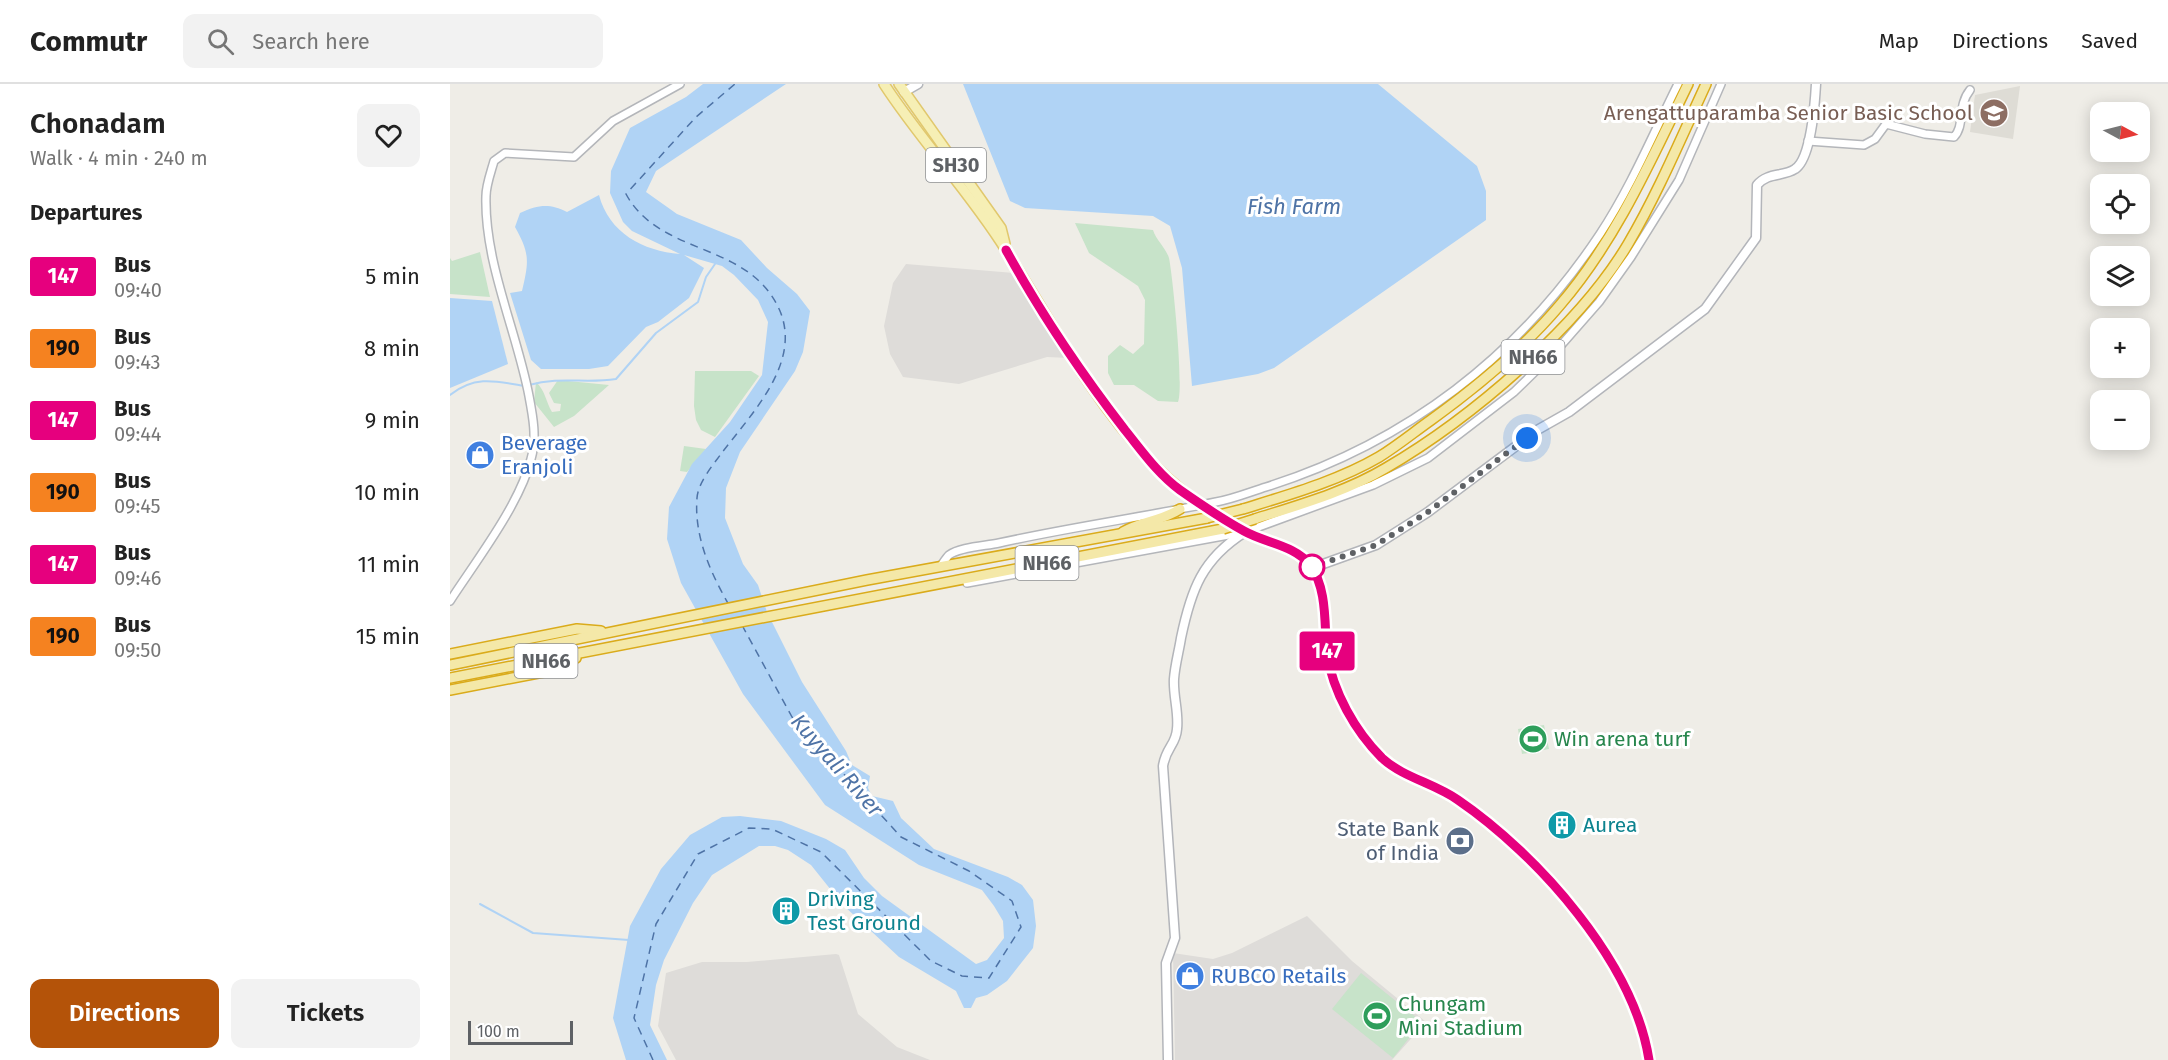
<!DOCTYPE html>
<html lang="en">
<head>
<meta charset="utf-8">
<style>
	:root { --surface:#fff; --page:#f2f2f2; --text:#222; --muted:#767676; --line:#e0e0e0; --accent:#b45309 }
	body { margin:0; font-family:"Fira Sans",sans-serif; background:var(--page); color:var(--text); height:100vh; display:flex; flex-direction:column; font-size:22px; white-space:nowrap }
	* { box-sizing:border-box; margin:0 }
	p { font-size:20px; color:var(--muted) }
	.icon { flex:none; width:33px; height:33px; fill:none; stroke:currentColor; stroke-width:2; stroke-linecap:round; stroke-linejoin:round }
	.map { position:relative; flex:1; overflow:hidden }
	.side { display:flex; flex-direction:column; background:var(--surface); width:450px }
	.side>* { flex:none }
	.badge { padding:0 12px; border-radius:4px; font-size:21px; line-height:39px }
	.needle { width:39px; rotate:97deg }
	.buttons { position:absolute; left:1640px; top:18px; display:grid; gap:12px }
	.buttons a { display:grid; place-items:center; width:60px; height:60px; border-radius:12px; background:var(--surface); box-shadow:0 3px 15px #0003; font-size:30px }
	.scale { position:absolute; left:18px; bottom:15px; width:105px; box-sizing:border-box; padding-left:6px; border:3px solid #5e6165; border-top:0; font-size:16px; line-height:21px; white-space:nowrap; color:#5e6165; -webkit-text-stroke:4px #fff; paint-order:stroke }
	.you { position:absolute; width:30px; height:30px; margin:-15px; border:4px solid #fff; border-radius:50%; background:#1a73e8; box-shadow:0 0 0 9px #1a73e833 }
	.map>.badge { position:absolute; translate:-50% -50%; box-shadow:0 0 0 3px #fff }
	h2 { padding:0 30px; font-size:22px; line-height:54px }
	.round { display:grid; place-items:center; flex:none; width:63px; height:63px; border-radius:12px; background:var(--page) }
	.headline { display:flex; align-items:center; justify-content:space-between; height:102px; padding:0 30px }
	h1 { font-size:28px; font-weight:600; line-height:45px }
	.button { display:flex; gap:12px; margin-top:auto; padding:12px 30px }
	.button a { flex:1; height:69px; border-radius:12px; background:var(--accent); color:#fff; font-size:24px; font-weight:600; line-height:69px; text-align:center }
	.button a+a { background:var(--page); color:var(--text) }
	ul { padding:0; list-style:none }
	li { display:flex; align-items:center; gap:18px; height:72px; padding:0 30px }
	li div { flex:1 }
	li b { display:block; font-size:22px }
	li em { font-style:normal }
	li .badge { min-width:66px; font-weight:700; text-align:center }
	header { display:flex; align-items:center; gap:36px; box-sizing:border-box; height:84px; padding:0 30px; background:var(--surface); border-bottom:2px solid var(--line) }
	header strong { font-size:28px }
	nav { display:flex; gap:33px; margin-inline-start:auto; font-size:21px }
	.search { width:420px; height:54px; background:var(--page); display:flex; align-items:center; gap:15px; box-sizing:border-box; padding:0 21px; border-radius:12px; color:var(--muted); font-size:22px }
	main { display:flex; flex:1; min-height:0 }
	.map>svg:first-child { display:block }
</style>
</head>
<body>
<header>
<strong>Commutr</strong>
<div class="search"><svg class="icon" aria-label="search" viewBox="0 0 24 24"><circle cx="10" cy="10" r="6"/><path d="M15 15l6 6"/></svg>Search here</div>
<nav><a>Map</a><a>Directions</a><a>Saved</a></nav>
</header>
<main>
<section class="side">
<div class="headline"><div><h1>Chonadam</h1><p>Walk · 4 min · 240 m</p></div><a class="round"><svg class="icon" aria-label="heart" viewBox="0 0 24 24"><path d="M12 20l-8-8c-3-5 5-10 8-4 3-6 11-1 8 4z"/></svg></a></div>
<h2>Departures</h2>
<ul>
<li><span class="badge" style="background:#e6007e;color:#fff">147</span><div><b>Bus</b><p>09:40</p></div><em>5 min</em></li>
<li><span class="badge" style="background:#f58220;color:#111">190</span><div><b>Bus</b><p>09:43</p></div><em>8 min</em></li>
<li><span class="badge" style="background:#e6007e;color:#fff">147</span><div><b>Bus</b><p>09:44</p></div><em>9 min</em></li>
<li><span class="badge" style="background:#f58220;color:#111">190</span><div><b>Bus</b><p>09:45</p></div><em>10 min</em></li>
<li><span class="badge" style="background:#e6007e;color:#fff">147</span><div><b>Bus</b><p>09:46</p></div><em>11 min</em></li>
<li><span class="badge" style="background:#f58220;color:#111">190</span><div><b>Bus</b><p>09:50</p></div><em>15 min</em></li>
</ul>
<div class="button"><a>Directions</a><a>Tickets</a></div>
</section>
<div class="map">
<svg width="1718" height="976" viewBox="0 0 1718 976">
	<rect width="100%" height="100%" fill="#efede7"/>
	<g fill="#dedcd9">
		<polygon points="456,180 564,189 619,274 597,273 509,300 453,293 440,270 434,242 443,199"/>
		<polygon points="857,832 902,877 976,938 942,976 725,976 723,869 763,875 782,869"/>
		<polygon points="386,870 389,871 408,930 447,963 480,976 226,976 208,942 216,889 252,878 297,878"/>
	</g>
	<polygon fill="#dedcd5" points="1570,2 1563,55 1520,48 1525,11"/>
	<g fill="#c7e3c9">
		<path d="M625,139L703,146C706,156 716,164 719,174C723,193 734,304 728,318L708,317L684,301H664L658,289V272L670,261L683,270L694,260L695,216L688,202L639,169Z"/>
		<polygon points="30,168 40,213 0,210 0,174 2,177"/>
		<polygon points="245,287 301,287 309,292 265,353 251,346 246,336 244,322"/>
		<path d="M108,296L159,301L124,332L104,343L84,318L86,298C95,306 96,318 102,328L110,327L111,320L104,319L99,309Z"/>
		<polygon points="234,362 256,365 237,388 230,387"/>
		<polygon points="1094,641 1099,665 1072,670 1068,645"/>
		<polygon points="911,889 972,938 943,974 882,925"/>
	</g>
	<g fill="#b0d3f5">
		<path d="M253,0H336L206,87L196,108L227,130L291,156L317,184L347,210L360,227L353,268L345,287L290,368L276,404L275,434L293,480L308,501L317,528L352,598L396,667L402,681L420,692L418,704L422,712L443,717L451,734L484,765L558,793L572,801L583,816L586,842L583,864L557,897L537,911L526,914L521,924H514L506,907L449,873L393,821L361,781L338,766L325,762H309L262,791L243,819L214,876L206,901L200,941L217,976H176L163,934L180,842L211,785L240,751L272,733L290,732L331,737L376,755L395,766L414,794L432,812L526,880L537,876L554,854L553,837L544,822L532,806L469,781L375,721L293,610L231,499L217,455L219,423L242,380L280,338L312,291L318,238L308,216L284,191L272,182L234,171L254,184L239,214L208,238L196,243L158,282L139,285H91L81,276L60,209L72,207C79,177 80,170 65,143L70,129C88,121 99,119 117,128L149,111C159,149 193,167 230,170L182,147L173,138L160,109L161,87L180,44L236,13Z"/>
		<polygon points="513,0 928,0 1027,82 1036,107 1036,136 824,284 808,290 742,302 732,184 720,142 703,132 575,124 560,117"/>
		<polygon points="0,214 42,217 58,280 0,304"/>
	</g>
	<g fill="none" stroke-linecap="round" stroke-linejoin="round">
		<g stroke="#b0d3f5" stroke-width="2">
			<path d="M79,301C111,292 135,300 166,295L206,249L248,218L256,193L265,180"/>
			<path d="M0,311C25,291 46,297 74,302"/>
			<polyline points="30,820 83,849 179,856"/>
		</g>
		<g stroke="#4e73a6" stroke-width="1.5" stroke-dasharray="8 6" stroke-linecap="butt">
			<path d="M279,521C260,488 244,452 247,414C248,399 262,382 271,370C300,331 352,280 330,227C300,157 210,173 176,110L246,33L285,0"/>
			<polyline points="203,976 184,934 206,840 248,770 299,744 322,745 371,768 481,877 512,892 539,894 571,843 562,817 519,787 451,753 342,633 293,543"/>
		</g>
		<g stroke="#b4b6ba" stroke-width="10">
			<g id="tertiary">
				<path d="M1358,57L1414,61L1425,55L1436,40L1475,50L1504,53C1515,42 1507,22 1520,6"/>
				<path d="M490,483C493,479 496,474 499,471C510,463 535,462 549,459C621,443 694,433 766,418C783,415 800,408 816,403C956,359 1069,272 1150,150C1181,103 1203,50 1228,0"/>
				<polyline points="517,499 795,448 923,401 978,374 1064,308 1106,267 1149,218 1181,173 1229,96 1271,0"/>
				<path d="M0,517C26,477 70,420 81,375C87,354 83,333 79,312C67,248 34,178 36,112C36,101 41,88 44,77L55,69L124,73L163,37L230,0"/>
			</g>
		</g>
		<g stroke="#b3b5ba" stroke-width="11">
			<g id="secondary">
				<polyline points="454,8 468,0"/>
				<path d="M862,484L926,461L978,428L1089,345L1119,328L1255,225L1306,154L1307,101C1318,88 1333,93 1345,85C1361,75 1365,18 1366,0"/>
				<path d="M718,976L716,879L725,854L713,682C716,663 726,661 727,645C729,628 723,612 724,595C725,581 729,567 731,554C741,506 752,475 795,448"/>
			</g>
		</g>
		<g stroke="#e1c86d" stroke-width="12">
			<g id="primary">
				<path d="M434,0C471,57 520,108 556,166C601,238 643,317 702,379C728,406 761,430 795,447C817,459 847,461 862,483C878,507 874,543 878,571C883,609 904,644 931,672C952,694 985,699 1009,717C1090,774 1183,875 1199,976"/>
				<polyline points="449,0 551,144 555,160"/>
			</g>
		</g>
		<g stroke="#daab1b" stroke-width="12">
			<g id="trunk">
				<path d="M793,425C838,411 888,397 929,373C947,362 964,348 981,336C1028,302 1073,265 1110,221C1166,156 1201,76 1238,0"/>
				<path d="M805,435C849,421 896,408 936,384C1020,335 1129,243 1178,160C1208,109 1231,54 1256,0"/>
				<path d="M673,448C692,437 712,437 730,425"/>
				<polyline points="0,570 127,545 151,547"/>
				<polyline points="0,581 417,496 757,434"/>
				<polyline points="0,594 773,445"/>
				<polyline points="0,606 104,586 126,574"/>
			</g>
		</g>
		<use href="#tertiary" stroke="#fff" stroke-width="7"/>
		<use href="#secondary" stroke="#fff" stroke-width="8"/>
		<use href="#primary" stroke="#f6efb5" stroke-width="9"/>
		<use href="#trunk" stroke="#f4e8a8" stroke-width="9"/>
		<g stroke="#daab1b" stroke-width="12" stroke-linecap="butt">
			<g id="trunk-bridge">
				<polyline points="757,434 793,425"/>
				<polyline points="773,445 805,435"/>
			</g>
		</g>
		<use href="#trunk-bridge" stroke="#f4e8a8" stroke-width="9"/>
	</g>
	<g fill="none" stroke-linecap="round" stroke-linejoin="round">
		<g stroke="#fff" stroke-width="14">
			<path id="line" d="M556,166C590,228 631,289 675,346C692,367 708,390 730,406C750,420 772,435 794,447C815,459 845,461 860,481C878,505 874,542 877,570C883,608 905,647 932,674C954,694 984,699 1008,716C1087,770 1184,878 1199,976"/>
		</g>
		<use href="#line" stroke="#e6007e" stroke-width="9"/>
		<polyline stroke="#5e6165" stroke-width="6" stroke-dasharray="0 10.8" points="862,483 926,461 978,428 1077,354"/>
	</g>
	<defs>
		<g id="school-disc" transform="scale(1.5)"><circle r="9.5" fill="#8d6e63" stroke="#fff"/><path d="M0-5L7-2L0 1L-7-2ZM-4 1L0 2.5L4 1V4Q0 6-4 4Z" fill="#fff"/></g>
		<g id="shop-disc" transform="scale(1.5)"><circle r="9.5" fill="#3f7fe0" stroke="#fff"/><path d="M-5-2.5h2.3a2.7 3.5 0 0 1 5.4 0H5L5.5 6h-11ZM-1.5-2.5h3a1.5 2.3 0 0 0-3 0Z" fill="#fff"/></g>
		<g id="stadium-disc" transform="scale(1.5)"><circle r="9.5" fill="#2e9e5b" stroke="#fff"/><path d="M0-5a6.5 5 0 1 0 0 10a6.5 5 0 1 0 0-10ZM-3.5-1.8h7v3.6h-7Z" fill="#fff"/></g>
		<g id="building-disc" transform="scale(1.5)"><circle r="9.5" fill="#0f9aa8" stroke="#fff"/><path d="M-4-6H4V6H1V3H-1V6H-4ZM-2.5-4.3h1.7v1.8h-1.7ZM.8-4.3h1.7v1.8H.8ZM-2.5-1h1.7V.8h-1.7ZM.8-1h1.7V.8H.8Z" fill="#fff"/></g>
		<g id="bank-disc" transform="scale(1.5)"><circle r="9.5" fill="#5c6f8a" stroke="#fff"/><path d="M-6-4H6V4H-6ZM0-2.3a2.3 2.3 0 1 0 0 4.6a2.3 2.3 0 1 0 0-4.6Z" fill="#fff"/></g>
	</defs>
	<g fill-rule="evenodd">
		<use href="#school-disc" x="1544" y="29"/>
		<use href="#shop-disc" x="30" y="371"/>
		<use href="#stadium-disc" x="1083" y="655"/>
		<use href="#building-disc" x="1112" y="741"/>
		<use href="#bank-disc" x="1010" y="757"/>
		<use href="#building-disc" x="336" y="827"/>
		<use href="#shop-disc" x="740" y="892"/>
		<use href="#stadium-disc" x="927" y="932"/>
	</g>
	<circle fill="#fff" stroke="#e6007e" stroke-width="3" cx="862" cy="483" r="12"/>
	<g text-anchor="middle" dominant-baseline="central" stroke-width="6" stroke-linejoin="round" paint-order="stroke">
		<g fill="#fff" stroke="#8e9093" stroke-width="1.5">
			<rect x="476" y="64" width="60" height="34" rx="4.5"/>
			<rect x="1051.5" y="256" width="63" height="34" rx="4.5"/>
			<rect x="565.5" y="462" width="63" height="34" rx="4.5"/>
			<rect x="64.5" y="560" width="63" height="34" rx="4.5"/>
		</g>
		<g font-size="20" font-weight="bold" fill="#5e6165">
			<text x="506" y="81">SH30</text>
			<text x="1083" y="273">NH66</text>
			<text x="597" y="479">NH66</text>
			<text x="96" y="577">NH66</text>
		</g>
		<g font-size="21" fill="#785e54" stroke="#fff" text-anchor="end">
			<text x="1523" y="29">Arengattuparamba Senior Basic School</text>
		</g>
		<g font-size="21" fill="#366cbe" stroke="#fff" text-anchor="start">
			<text x="51" y="359">Beverage<tspan x="51" dy="24">Eranjoli</tspan></text>
			<text x="761" y="892">RUBCO Retails</text>
		</g>
		<g font-size="21" fill="#27864d" stroke="#fff" text-anchor="start">
			<text x="1104" y="655">Win arena turf</text>
			<text x="948" y="920">Chungam<tspan x="948" dy="24">Mini Stadium</tspan></text>
		</g>
		<g font-size="21" fill="#0d838f" stroke="#fff" text-anchor="start">
			<text x="1133" y="741">Aurea</text>
			<text x="357" y="815">Driving<tspan x="357" dy="24">Test Ground</tspan></text>
		</g>
		<g font-size="21" fill="#4e5e75" stroke="#fff" text-anchor="end">
			<text x="989" y="745">State Bank<tspan x="989" dy="24">of India</tspan></text>
		</g>
		<g font-size="22" font-style="italic" fill="#4e73a6" stroke="#fff">
			<text x="844" y="122">Fish Farm</text>
			<text transform="translate(387 681) rotate(49)">Kuyyali River</text>
		</g>
	</g>
</svg>
<div class="buttons">
<a><svg class="needle" viewBox="-14 -14 28 28"><path d="M0-13l5 13h-10z" fill="#e53935"/><path d="M0 13l5-13h-10z" fill="#767676"/></svg></a>
<a><svg class="icon" aria-label="locate" viewBox="0 0 24 24"><circle cx="12" cy="12" r="6"/><path d="M12 2v4M12 18v4M2 12h4M18 12h4"/></svg></a>
<a><svg class="icon" aria-label="layers" viewBox="0 0 24 24"><path d="M12 4l9 5-9 5-9-5zM3 14l9 5 9-5"/></svg></a>
<a>+</a>
<a>−</a>
</div>
<div class="scale">100 m</div>
<div class="you" style="left:1077px;top:354px"></div>
<b class="badge" style="left:877px;top:567px;background:#e6007e;color:#fff">147</b>
</div>
</main>
</body>
</html>
